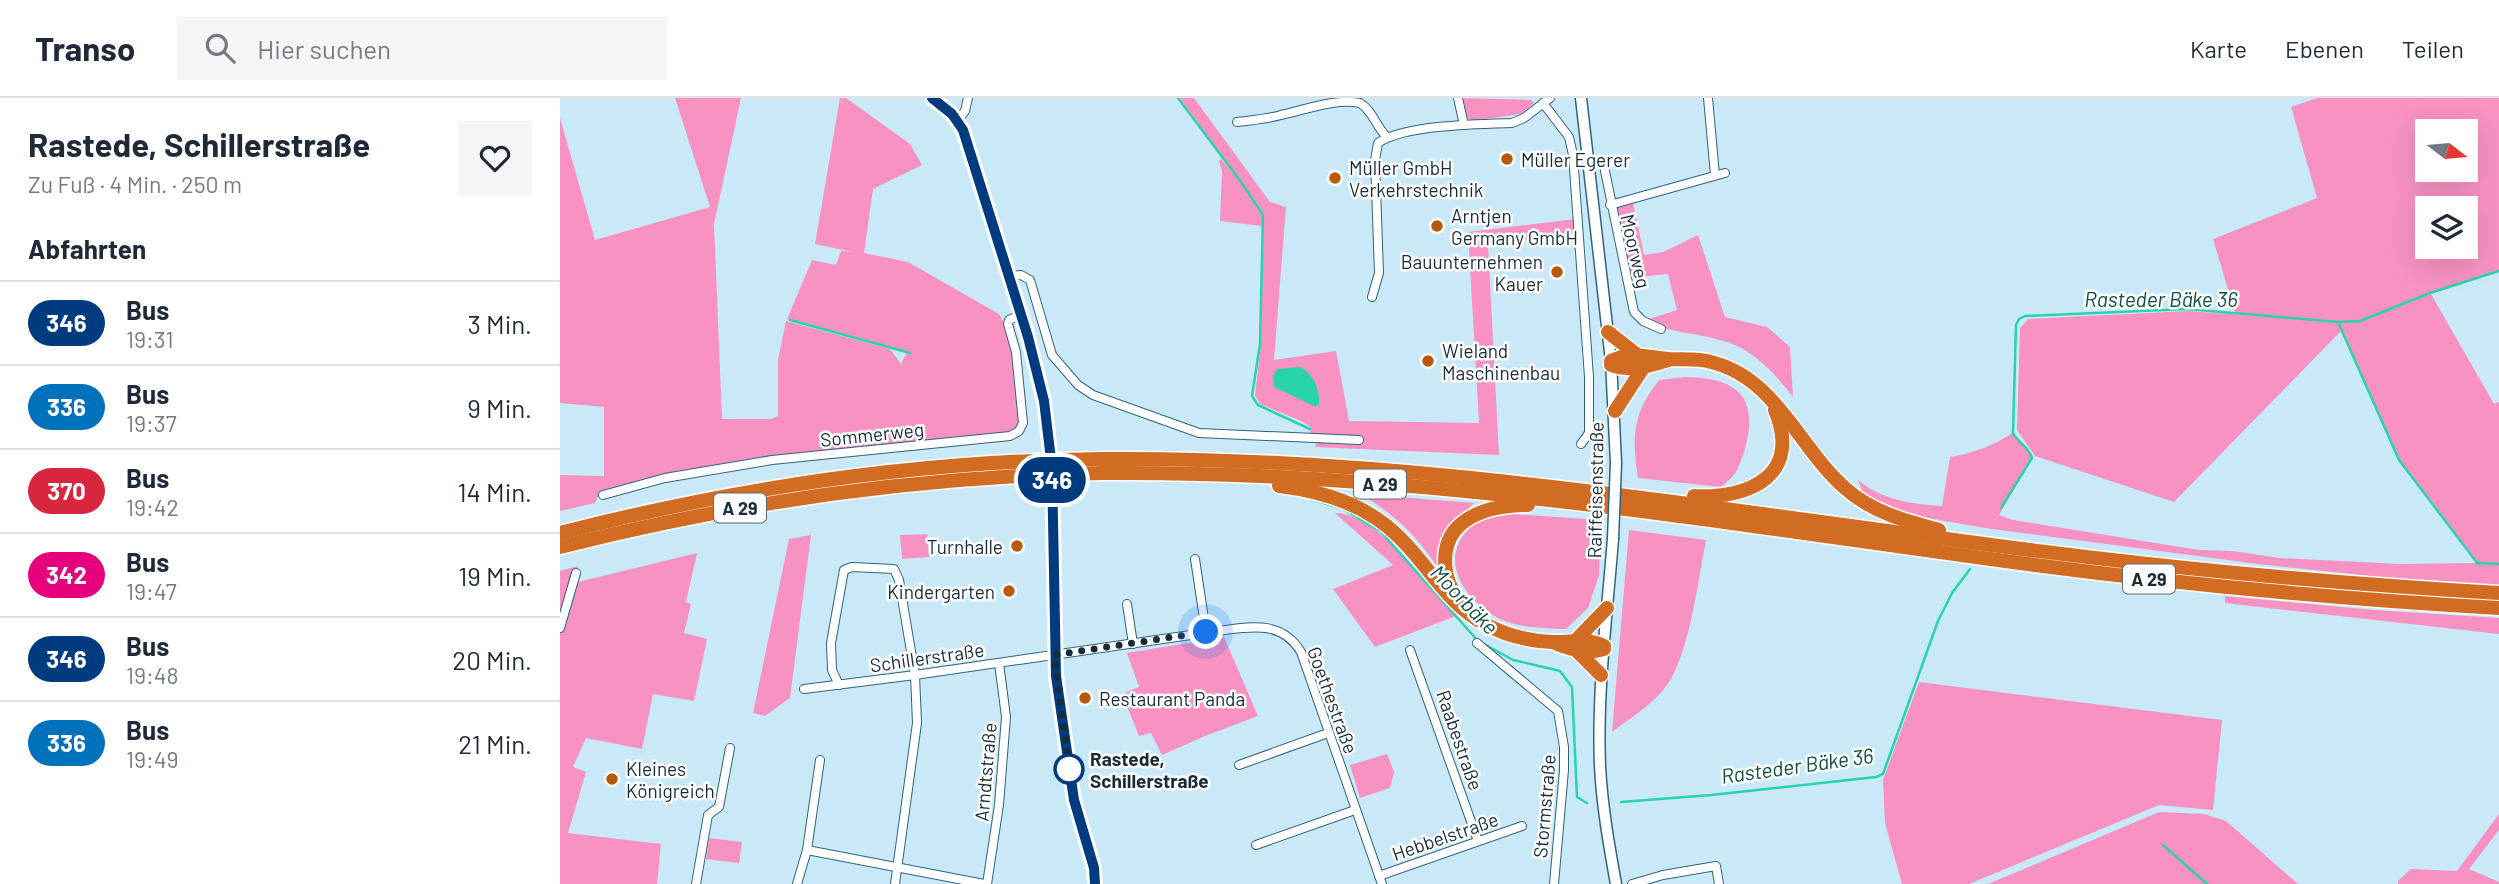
<!DOCTYPE html>
<html lang="de">
<head>
<meta charset="utf-8">
<style>
	:root { --surface:#fff; --page:#f6f6f7; --text:#1f2937; --muted:#747a83; --line:#e0e1e3 }
	body { margin:0; font-family:Barlow,sans-serif; background:var(--page); color:var(--text); height:100vh; display:flex; flex-direction:column; font-size:26px; white-space:nowrap }
	* { box-sizing:border-box; margin:0 }
	p { font-size:23px; color:var(--muted) }
	.icon { flex:none; width:38px; height:38px; fill:none; stroke:currentColor; stroke-width:2; stroke-linecap:round; stroke-linejoin:round }
	.map { position:relative; flex:1; overflow:hidden }
	.panel { display:flex; flex-direction:column; background:var(--surface); width:560px }
	.panel>* { flex:none }
	.badge { padding:0 14px; border-radius:23px; font-size:24px; line-height:46px }
	.needle { width:46px; rotate:106deg }
	.fabs { position:absolute; left:1855px; top:21px; display:grid; gap:14px }
	.fabs a { display:grid; place-items:center; width:63px; height:63px; border-radius:0px; background:var(--surface); box-shadow:0 7px 28px #0002; font-size:35px }
	.you { position:absolute; width:35px; height:35px; margin:-18px; border:5px solid #fff; border-radius:50%; background:#1a73e8; box-shadow:0 0 0 10px #1a73e833 }
	.map>.badge { position:absolute; translate:-50% -50%; box-shadow:0 0 0 4px #fff }
	h2 { padding:0 28px; font-size:26px; line-height:63px }
	.round { display:grid; place-items:center; flex:none; width:74px; height:74px; border-radius:0px; background:var(--page) }
	.summary { display:flex; align-items:center; justify-content:space-between; height:119px; padding:0 28px }
	h1 { font-size:33px; font-weight:700; line-height:52px }
	ul { padding:0; list-style:none }
	li { display:flex; align-items:center; gap:21px; height:84px; padding:0 28px; border-top:2px solid var(--line) }
	li div { flex:1 }
	li b { display:block; font-size:26px }
	li em { font-style:normal }
	li .badge { min-width:77px; font-weight:700; text-align:center }
	header { display:flex; align-items:center; gap:42px; box-sizing:border-box; height:98px; padding:0 35px; background:var(--surface); border-bottom:2px solid var(--line) }
	header strong { font-size:33px }
	nav { display:flex; gap:38px; margin-inline-start:auto; font-size:24px }
	.search { width:490px; height:63px; background:var(--page); display:flex; align-items:center; gap:18px; box-sizing:border-box; padding:0 24px; border-radius:0px; color:var(--muted); font-size:26px }
	main { display:flex; flex:1; min-height:0 }
	.map>svg:first-child { display:block }
</style>
</head>
<body>
<header>
<strong>Transo</strong>
<div class="search"><svg class="icon" aria-label="search" viewBox="0 0 24 24"><circle cx="10" cy="10" r="6"/><path d="M15 15l6 6"/></svg>Hier suchen</div>
<nav><a>Karte</a><a>Ebenen</a><a>Teilen</a></nav>
</header>
<main>
<section class="panel">
<div class="summary"><div><h1>Rastede, Schillerstraße</h1><p>Zu Fuß · 4 Min. · 250 m</p></div><a class="round"><svg class="icon" aria-label="heart" viewBox="0 0 24 24"><path d="M12 20l-8-8c-3-5 5-10 8-4 3-6 11-1 8 4z"/></svg></a></div>
<h2>Abfahrten</h2>
<ul>
<li><span class="badge" style="background:#003b80;color:#fff">346</span><div><b>Bus</b><p>19:31</p></div><em>3 Min.</em></li>
<li><span class="badge" style="background:#0072bc;color:#fff">336</span><div><b>Bus</b><p>19:37</p></div><em>9 Min.</em></li>
<li><span class="badge" style="background:#d7263d;color:#fff">370</span><div><b>Bus</b><p>19:42</p></div><em>14 Min.</em></li>
<li><span class="badge" style="background:#e6007e;color:#fff">342</span><div><b>Bus</b><p>19:47</p></div><em>19 Min.</em></li>
<li><span class="badge" style="background:#003b80;color:#fff">346</span><div><b>Bus</b><p>19:48</p></div><em>20 Min.</em></li>
<li><span class="badge" style="background:#0072bc;color:#fff">336</span><div><b>Bus</b><p>19:49</p></div><em>21 Min.</em></li>
</ul>
</section>
<div class="map">
<svg width="1939" height="786" viewBox="0 0 1939 786">
	<rect width="100%" height="100%" fill="#c9e9f9"/>
	<g fill="#f792c2" fill-rule="evenodd">
		<polygon points="115,0 181,0 154,126 162,321 211,321 218,318 218,262 226,223 330,251 341,266 346,256 350,254 227,221 252,162 276,167 281,153 293,154 255,146 280,0 286,0 350,46 362,67 313,91 304,155 348,164 439,216 453,242 461,322 455,333 322,347 105,379 39,396 35,405 0,413 0,377 44,378 44,309 0,305 0,20 35,142 150,109"/>
		<polygon points="620,0 634,0 710,104 726,109 714,262 776,253 789,323 919,325 908,134 1016,121 1016,135 928,146 939,357 755,349 759,338 750,336 751,329 741,323 700,306 695,297 701,246 704,117 683,88 702,118 702,128 660,123 662,73 659,63 661,61 677,80"/>
		<polygon points="901,0 971,2 974,5 961,16 912,23 905,18"/>
		<path d="M1757,0H1939V173L1871,196L1934,306L1939,304V487L1830,480L1698,466L1425,430L1339,415L1304,397L1298,382C1322,402 1351,406 1382,408L1390,359C1414,355 1432,348 1453,335C1458,345 1469,349 1472,360L1439,417L1453,422L1639,452L1673,453L1720,460L1840,466L1916,465L1839,362L1782,232L1614,404L1475,358L1457,332L1460,230L1468,221L1629,213L1723,220L1675,215L1653,141L1757,100L1731,9ZM1867,33H1906V72H1867ZM1867,110H1906V149H1867Z"/>
		<path d="M1072,100L1084,157L1103,154L1138,137L1165,219L1207,229L1230,249L1233,299C1215,276 1195,253 1167,244C1139,235 1110,235 1083,223L1117,212L1108,176L1067,180L1050,107Z"/>
		<path d="M1125,279C1144,280 1160,280 1176,292C1199,309 1187,353 1176,374C1172,380 1166,384 1161,389L1078,380C1072,337 1072,317 1099,282Z"/>
		<path d="M800,396L914,405C893,425 883,443 879,471C855,436 837,418 800,396Z"/>
		<path d="M775,415C817,415 869,488 896,518L815,549L773,491L833,467Z"/>
		<path d="M951,416L1041,422L1039,477L1028,510L1006,531C985,530 957,530 938,520C902,501 875,456 915,426C925,418 939,417 951,416Z"/>
		<path d="M1069,432L1146,442C1138,483 1131,543 1112,579C1100,602 1072,619 1052,634Z"/>
		<polygon points="367,436 369,459 342,461 340,437"/>
		<polygon points="251,437 230,600 205,618 193,615 229,441"/>
		<polygon points="137,455 126,504 131,506 124,535 147,541 134,603 93,596 82,651 26,640 13,669 26,674 8,735 101,746 97,786 0,786 0,473 18,468 14,485"/>
		<polygon points="1665,498 1814,512 1939,520 1939,536 1665,505"/>
		<polygon points="664,539 698,618 645,638 602,657 591,635 579,638 562,596 579,589 567,555"/>
		<polygon points="1359,584 1662,622 1653,712 1599,707 1409,786 1342,786 1325,725 1323,682"/>
		<polygon points="827,656 834,674 830,690 800,700 790,667"/>
		<polygon points="1599,714 1644,716 1666,723 1738,786 1428,786"/>
		<polygon points="1939,716 1939,732 1909,771 1939,784 1939,786 1838,786 1838,783 1851,771 1897,773"/>
		<polygon points="149,740 182,744 179,765 146,761"/>
	</g>
	<path fill="#29d4aa" d="M740,269C754,275 760,293 759,307L754,308L714,289L713,278L717,271Z"/>
	<g fill="none" stroke-linecap="round" stroke-linejoin="round">
		<g stroke="#29d4aa" stroke-width="2.5">
			<polyline points="618,0 681,84 703,117 700,246 692,298 698,307 750,331"/>
			<polyline points="230,222 350,255"/>
			<polyline points="1778,224 1839,362 1918,466"/>
			<polyline points="751,401 783,411 821,434 918,543"/>
			<path d="M1441,410L1472,360C1469,349 1458,345 1453,335L1456,227L1459,221L1465,218L1627,211L1778,224L1800,223L1870,195L1939,173"/>
			<polyline points="1918,465 1939,466"/>
			<polyline points="924,546 953,562 1000,573 1012,589 1017,699 1027,705"/>
			<polyline points="1061,704 1151,697 1316,679 1323,676 1378,523 1392,495 1410,471"/>
			<polyline points="1603,747 1647,786"/>
		</g>
		<g stroke="#31647c" stroke-width="10">
			<g id="street">
				<polyline points="372,0 392,16 403,32 474,260 490,342"/>
				<polyline points="898,0 904,27"/>
				<polyline points="1148,0 1155,77"/>
				<polyline points="983,5 1009,39 1013,57 1029,279 1029,335 1021,346"/>
				<polyline points="398,22 405,13 408,0"/>
				<path d="M677,24C692,22 707,21 721,17C745,12 775,0 800,5C813,13 816,29 827,39"/>
				<polyline points="1045,73 1074,214 1083,223 1101,231"/>
				<polyline points="1050,107 1165,75"/>
				<polyline points="449,178 461,177 470,182 492,257 518,287 533,297 639,335 799,342"/>
				<path d="M812,199L819,175L815,62L818,45C844,27 918,26 952,25L964,20L990,0"/>
				<polyline points="43,397 105,380 212,362 450,338 459,333 463,325 456,254 448,226 449,222 462,216"/>
				<polyline points="493,397 494,557 498,600 514,702 534,770 535,786"/>
				<polyline points="635,461 646,534"/>
				<polyline points="567,506 573,546"/>
				<polyline points="0,530 16,475"/>
				<polyline points="917,545 998,613 1004,649 1004,672 994,786"/>
				<polyline points="850,552 918,743"/>
				<polyline points="279,587 272,572 271,545 284,472 292,469 334,471 339,482 355,577 357,625 335,786"/>
				<path d="M244,591L355,577L665,532C695,528 723,524 741,554L822,786"/>
				<polyline points="679,667 768,635"/>
				<polyline points="696,747 795,712"/>
				<polyline points="247,752 424,786"/>
				<polyline points="819,778 962,728"/>
				<polyline points="136,786 148,717 159,709 170,650"/>
				<polyline points="237,786 247,752 260,662"/>
				<polyline points="427,786 439,707 446,619 439,565"/>
				<polyline points="1072,786 1103,777 1156,768 1159,786"/>
			</g>
		</g>
		<g stroke="#31647c" stroke-width="13">
			<g id="secondary">
				<polyline points="1021,0 1051,263 1056,365"/>
				<path d="M1053,441C1047,517 1037,592 1040,668C1042,708 1049,747 1056,786"/>
			</g>
		</g>
		<g stroke="#fff" stroke-width="17">
			<g id="highway">
				<polyline points="1048,234 1076,256"/>
				<path d="M1051,263C1071,253 1088,259 1109,261C1123,262 1137,260 1151,264C1217,280 1239,351 1286,391C1312,414 1346,423 1379,432"/>
				<path d="M1051,267C1070,274 1089,268 1108,262"/>
				<polyline points="1055,313 1083,270"/>
				<path d="M719,388C763,393 807,407 839,439C869,468 887,506 925,526C945,537 969,543 992,544C1010,545 1026,539 1044,548"/>
				<path d="M1134,398C1190,401 1242,377 1215,312"/>
				<path d="M0,435C178,389 360,363 543,361C855,358 1162,413 1470,452C1626,472 1782,486 1939,495"/>
				<path d="M0,449C178,404 359,378 543,375C851,372 1156,424 1460,465C1619,486 1779,501 1939,510"/>
				<path d="M896,500C892,491 887,483 886,473C878,421 927,407 968,407"/>
				<polyline points="1016,542 1047,510"/>
				<path d="M997,546C1013,552 1027,556 1044,551"/>
				<polyline points="1016,552 1041,577"/>
			</g>
		</g>
		<use href="#street" stroke="#fff" stroke-width="8"/>
		<use href="#secondary" stroke="#fff" stroke-width="10"/>
		<use href="#highway" stroke="#d26c23" stroke-width="14"/>
		<g stroke="#31647c" stroke-width="10" stroke-linecap="butt">
			<polyline id="street-bridge" points="490,342 493,397"/>
		</g>
		<g stroke="#31647c" stroke-width="13" stroke-linecap="butt">
			<polyline id="secondary-bridge" points="1053,441 1056,365"/>
		</g>
		<use href="#street-bridge" stroke="#fff" stroke-width="8"/>
		<use href="#secondary-bridge" stroke="#fff" stroke-width="10"/>
	</g>
	<g fill="none" stroke-linecap="round" stroke-linejoin="round">
		<g stroke="#fff" stroke-width="16">
			<polyline id="line" points="372,0 392,16 403,32 468,239 484,303 492,370 496,578 514,702 534,770 535,786"/>
		</g>
		<use href="#line" stroke="#003b80" stroke-width="10"/>
		<polyline stroke="#172c37" stroke-width="7" stroke-dasharray="0 12.6" points="509,671 510,675 494,557 646,534"/>
	</g>
	<g fill="#b8590d" stroke="#fff" stroke-width="2.5">
		<circle cx="947" cy="61" r="7"/>
		<circle cx="775" cy="80" r="7"/>
		<circle cx="877" cy="128" r="7"/>
		<circle cx="997" cy="174" r="7"/>
		<circle cx="868" cy="263" r="7"/>
		<circle cx="457" cy="448" r="7"/>
		<circle cx="449" cy="493" r="7"/>
		<circle cx="525" cy="600" r="7"/>
		<circle cx="52" cy="681" r="7"/>
	</g>
	<circle fill="#fff" stroke="#003b80" stroke-width="3.5" cx="509" cy="671" r="14"/>
	<g text-anchor="middle" dominant-baseline="central" stroke-width="5" stroke-linejoin="round" paint-order="stroke">
		<g fill="#fff" stroke="#5d6b73" stroke-width="2">
			<rect x="794" y="371.5" width="52" height="29" rx="5"/>
			<rect x="154" y="395.5" width="52" height="29" rx="5"/>
			<rect x="1563" y="466.5" width="52" height="29" rx="5"/>
		</g>
		<g font-size="18" font-weight="bold" fill="#172c37">
			<text x="820" y="386">A 29</text>
			<text x="180" y="410">A 29</text>
			<text x="1589" y="481">A 29</text>
		</g>
		<g font-size="19" fill="#172c37" stroke="#fff" text-anchor="start">
			<text x="961" y="61">Müller Egerer</text>
			<text x="789" y="69">Müller GmbH<tspan x="789" dy="22">Verkehrstechnik</tspan></text>
			<text x="891" y="117">Arntjen<tspan x="891" dy="22">Germany GmbH</tspan></text>
			<text x="983" y="163" text-anchor="end">Bauunternehmen<tspan x="983" dy="22">Kauer</tspan></text>
			<text x="882" y="252">Wieland<tspan x="882" dy="22">Maschinenbau</tspan></text>
			<text x="443" y="448" text-anchor="end">Turnhalle</text>
			<text x="435" y="493" text-anchor="end">Kindergarten</text>
			<text x="539" y="600">Restaurant Panda</text>
			<text x="66" y="670">Kleines<tspan x="66" dy="22">Königreich</tspan></text>
		</g>
		<g font-size="19" fill="#172c37" stroke="#fff">
			<text transform="translate(1076 153) rotate(77)">Moorweg</text>
			<text transform="translate(312 336) rotate(-6)">Sommerweg</text>
			<text transform="translate(1035 392) rotate(-89)">Raiffeisenstraße</text>
			<text transform="translate(367 559) rotate(-8)">Schillerstraße</text>
			<text transform="translate(773 602) rotate(70)">Goethestraße</text>
			<text transform="translate(900 642) rotate(71)">Raabestraße</text>
			<text transform="translate(425 674) rotate(-85)">Arndtstraße</text>
			<text transform="translate(984 708) rotate(-85)">Stormstraße</text>
			<text transform="translate(885 738) rotate(-19)">Hebbelstraße</text>
		</g>
		<g font-size="19" font-weight="bold" fill="#172c37" stroke="#fff" text-anchor="start">
			<text x="530" y="660">Rastede,<tspan x="530" dy="22">Schillerstraße</tspan></text>
		</g>
		<g font-size="21" font-style="italic" fill="#0e503f" stroke="#fff">
			<text x="1601" y="200">Rasteder Bäke 36</text>
			<text transform="translate(905 501) rotate(46)">Moorbäke</text>
			<text transform="translate(1237 667) rotate(-8)">Rasteder Bäke 36</text>
		</g>
	</g>
</svg>
<div class="fabs">
<a><svg class="needle" viewBox="-14 -14 28 28"><path d="M0-13l5 13h-10z" fill="#e53935"/><path d="M0 13l5-13h-10z" fill="#747a83"/></svg></a>
<a><svg class="icon" aria-label="layers" viewBox="0 0 24 24"><path d="M12 4l9 5-9 5-9-5zM3 14l9 5 9-5"/></svg></a>
</div>
<div class="you" style="left:646px;top:534px"></div>
<b class="badge" style="left:492px;top:382px;background:#003b80;color:#fff">346</b>
</div>
</main>
</body>
</html>
